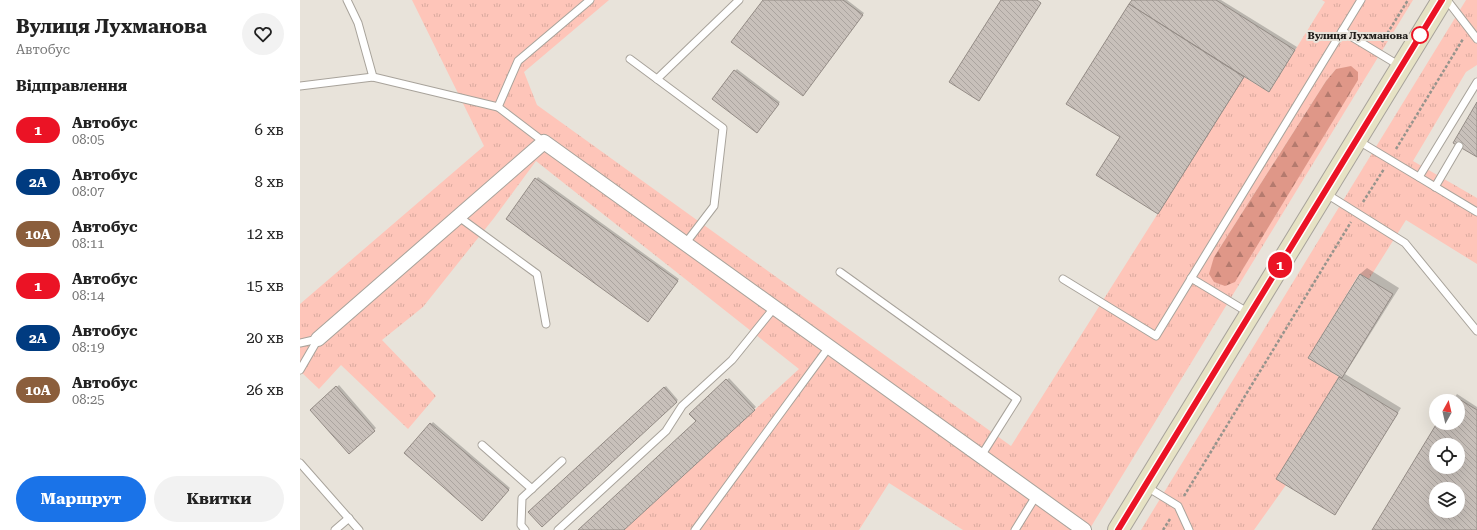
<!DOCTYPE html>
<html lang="uk">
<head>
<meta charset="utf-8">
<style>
	:root { --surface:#fff; --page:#f2f2f2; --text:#222; --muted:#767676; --accent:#1a73e8 }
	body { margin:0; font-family:"Roboto Serif",serif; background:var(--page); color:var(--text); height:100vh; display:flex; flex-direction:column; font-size:15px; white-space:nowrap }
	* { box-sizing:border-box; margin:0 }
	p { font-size:13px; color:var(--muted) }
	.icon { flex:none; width:22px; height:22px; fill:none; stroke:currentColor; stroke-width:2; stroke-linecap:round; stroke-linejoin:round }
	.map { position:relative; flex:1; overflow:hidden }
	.sheet { display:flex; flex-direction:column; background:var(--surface); width:300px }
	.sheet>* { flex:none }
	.badge { padding:0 8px; border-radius:13px; font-size:14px; line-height:26px }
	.needle { width:26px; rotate:8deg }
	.fabs { position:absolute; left:1129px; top:394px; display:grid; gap:8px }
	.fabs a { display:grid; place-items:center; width:36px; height:36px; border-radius:50%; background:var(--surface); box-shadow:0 4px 16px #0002; font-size:20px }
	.map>.badge { position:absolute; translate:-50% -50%; box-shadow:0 0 0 2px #fff }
	h2 { padding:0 16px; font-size:15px; line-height:36px }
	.round { display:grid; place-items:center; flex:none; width:42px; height:42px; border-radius:21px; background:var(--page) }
	.overview { display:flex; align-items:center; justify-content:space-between; height:68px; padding:0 16px }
	h1 { font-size:19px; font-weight:700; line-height:30px }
	.action { display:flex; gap:8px; margin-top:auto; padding:8px 16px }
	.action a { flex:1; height:46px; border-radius:24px; background:var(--accent); color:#fff; font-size:16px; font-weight:700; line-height:46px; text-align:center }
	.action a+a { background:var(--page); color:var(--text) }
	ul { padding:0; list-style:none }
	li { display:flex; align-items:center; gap:12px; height:52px; padding:0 16px }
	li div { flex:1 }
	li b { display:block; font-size:15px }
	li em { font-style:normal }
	li .badge { min-width:44px; font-weight:700; text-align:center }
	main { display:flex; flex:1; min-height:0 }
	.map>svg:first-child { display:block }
</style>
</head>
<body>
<main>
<section class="sheet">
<div class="overview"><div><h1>Вулиця Лухманова</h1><p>Автобус</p></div><a class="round"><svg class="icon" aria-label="heart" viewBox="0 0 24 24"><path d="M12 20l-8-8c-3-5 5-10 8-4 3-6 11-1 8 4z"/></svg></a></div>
<h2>Відправлення</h2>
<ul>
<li><span class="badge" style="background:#eb1325;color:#fff">1</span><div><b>Автобус</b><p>08:05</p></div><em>6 хв</em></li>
<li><span class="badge" style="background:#003b80;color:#fff">2А</span><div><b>Автобус</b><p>08:07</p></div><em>8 хв</em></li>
<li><span class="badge" style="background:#8b5e3c;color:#fff">10А</span><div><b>Автобус</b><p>08:11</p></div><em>12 хв</em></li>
<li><span class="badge" style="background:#eb1325;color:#fff">1</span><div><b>Автобус</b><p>08:14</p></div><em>15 хв</em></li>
<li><span class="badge" style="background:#003b80;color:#fff">2А</span><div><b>Автобус</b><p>08:19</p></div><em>20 хв</em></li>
<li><span class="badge" style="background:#8b5e3c;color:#fff">10А</span><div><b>Автобус</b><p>08:25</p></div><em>26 хв</em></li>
</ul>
<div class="action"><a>Маршрут</a><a>Квитки</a></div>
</section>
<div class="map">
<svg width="1177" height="530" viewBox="0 0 1177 530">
	<defs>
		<pattern id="grass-tufts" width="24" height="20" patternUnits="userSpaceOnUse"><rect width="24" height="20" fill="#fec5b9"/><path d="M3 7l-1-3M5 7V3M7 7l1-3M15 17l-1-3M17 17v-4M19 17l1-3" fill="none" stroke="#d9a99e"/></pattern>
		<pattern id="forest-firs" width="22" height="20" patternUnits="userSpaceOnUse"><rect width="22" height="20" fill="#df9788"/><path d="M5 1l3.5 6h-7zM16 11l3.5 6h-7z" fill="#b47a6e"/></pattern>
		<pattern id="building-back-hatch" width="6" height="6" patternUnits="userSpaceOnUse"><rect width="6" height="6" fill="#c8c0ba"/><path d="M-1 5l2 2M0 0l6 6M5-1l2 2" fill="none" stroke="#aba49f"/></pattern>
	</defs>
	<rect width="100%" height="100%" fill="#e8e3da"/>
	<g fill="url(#grass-tufts)" fill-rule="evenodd">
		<path d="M112,0H309L224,72L237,105L711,446L944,77L969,92L1025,2L1022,0H1113L789,530H663L589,483L559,530H324L499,369L236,161L194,218L123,307L82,340L136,396L108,429L41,365L19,389L0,371V304L184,146ZM1036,69L948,260L935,281L914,257L1026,81Z"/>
		<polygon points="1166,0 1177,0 1177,65 1166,72 1113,161 1177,198 1177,264 1106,220 1069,279 1059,274 1008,358 1039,377 976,479 986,485 954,530 841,530"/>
	</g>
	<polygon fill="url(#forest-firs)" points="1051,66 1058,72 1058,80 935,282 925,286 914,282 909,274 914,257 1026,81 1036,69"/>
	<g fill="#0003" fill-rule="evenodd">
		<polygon points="465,0 547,0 564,13 504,92"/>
		<polygon points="833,0 921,0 997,47 970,89 945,76 860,211 821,137 768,103"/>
		<polygon points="437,69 480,102 459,130 435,71"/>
		<polygon points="238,177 379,279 350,319 207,219"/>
		<polygon points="1067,268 1099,288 1045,374 1101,408 1035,513 1040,377 1009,358 1060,274"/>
		<polygon points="429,378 456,407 322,530 279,530 398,421 390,414"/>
		<polygon points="39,385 76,428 49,453 11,410"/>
		<polygon points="366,386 378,400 242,525 230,512"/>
		<path d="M1157,394L1177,407V530H1073L1138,423H1158V401H1152ZM1136,445H1158V467H1136ZM1136,489H1158V511H1136Z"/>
		<polygon points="133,422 210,488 182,519 106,453"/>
	</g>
	<g fill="url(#building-back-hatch)" stroke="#948c86" fill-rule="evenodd">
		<polygon points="463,0 543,0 563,15 503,96 431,42"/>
		<polygon points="701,0 737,0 741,3 679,101 649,82"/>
		<polygon points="832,0 916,0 995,50 969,92 829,4"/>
		<polygon points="829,4 944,77 858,214 796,175 820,137 766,104"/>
		<polygon points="434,70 479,104 457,133 412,99"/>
		<polygon points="1177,102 1177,157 1153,143"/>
		<polygon points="235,178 378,281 348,322 206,219"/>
		<polygon points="1060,274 1093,294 1042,378 1008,358"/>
		<polygon points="1039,377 1098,413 1035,515 976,479"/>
		<polygon points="426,379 455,410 324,530 278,530 396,421 389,414"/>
		<polygon points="36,386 75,431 49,454 10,410"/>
		<polygon points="364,387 377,402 242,527 228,512"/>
		<path d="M1154,396L1177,410V530H1072L1137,423H1158V401H1151ZM1136,445H1158V467H1136ZM1136,489H1158V511H1136Z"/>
		<polygon points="130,423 209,490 182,521 104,453"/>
	</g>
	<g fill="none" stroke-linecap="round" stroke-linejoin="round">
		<g stroke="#a8a39b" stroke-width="9">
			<g id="lane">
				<polyline points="47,0 58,23 73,77"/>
				<polyline points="1147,0 1177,39"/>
				<polyline points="1042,31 1100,66"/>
				<polyline points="330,59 423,128 414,206 385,244"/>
				<polyline points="357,79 439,0"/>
				<polyline points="0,86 73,77 198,107 244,142"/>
				<polyline points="198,107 218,61 290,0"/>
				<polyline points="1057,140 1177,212"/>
				<polyline points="1119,177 1177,82"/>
				<polyline points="1135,187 1159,146"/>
				<polyline points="1025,193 1105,243 1177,331"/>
				<polyline points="159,217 237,274 246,324"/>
				<polyline points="540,272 717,399 681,456"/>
				<polyline points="891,278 949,313"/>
				<polyline points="763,279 856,336 1061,0"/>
				<polyline points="0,343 18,339"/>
				<polyline points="0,370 18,339"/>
				<polyline points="182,445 232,489"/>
				<polyline points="0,463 59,530"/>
				<polyline points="847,487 878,506 889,530"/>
				<polyline points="35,530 49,518"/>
				<polyline points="225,530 221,525 222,498 262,461"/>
				<polyline points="258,530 366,431 382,406 432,360 474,308"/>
				<polyline points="395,530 529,347"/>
				<polyline points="715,530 736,496"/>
			</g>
		</g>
		<g stroke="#a8a39b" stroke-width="16">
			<polyline id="street" points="18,339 244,142 784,530"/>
		</g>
		<g stroke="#a8a39b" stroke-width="22">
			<polyline id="secondary" points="818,530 1142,0"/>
		</g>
		<g stroke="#97948d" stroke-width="2.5" stroke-dasharray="3 2" stroke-linecap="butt">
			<polyline points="1082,42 1108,0"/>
			<polyline points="1096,149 1163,39"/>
			<polyline points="1063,202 1084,169"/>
			<polyline points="884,496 1051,222"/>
			<polyline points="863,530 870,519"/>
		</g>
		<use href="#lane" stroke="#fff" stroke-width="7"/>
		<use href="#street" stroke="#fff" stroke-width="14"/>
		<use href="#secondary" stroke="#e6e2c4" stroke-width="20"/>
	</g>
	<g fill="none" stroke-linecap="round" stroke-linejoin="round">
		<g stroke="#fff" stroke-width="9">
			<polyline id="line" points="818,530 1142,0"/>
		</g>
		<use href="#line" stroke="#eb1325" stroke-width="6"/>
	</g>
	<circle fill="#fff" stroke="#eb1325" stroke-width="2" cx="1120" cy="35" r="8"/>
	<g text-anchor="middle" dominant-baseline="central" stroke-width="4" stroke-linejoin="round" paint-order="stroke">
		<g font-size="10" font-weight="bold" fill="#1e1c19" stroke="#e8e3da" text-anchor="end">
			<text x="1108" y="35">Вулиця Лухманова</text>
		</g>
	</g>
</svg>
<div class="fabs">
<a><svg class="needle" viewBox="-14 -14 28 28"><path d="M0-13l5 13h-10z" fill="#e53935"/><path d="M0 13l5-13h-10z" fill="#767676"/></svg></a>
<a><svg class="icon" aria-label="locate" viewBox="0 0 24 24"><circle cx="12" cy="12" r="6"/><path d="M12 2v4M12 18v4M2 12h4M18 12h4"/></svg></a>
<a><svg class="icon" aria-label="layers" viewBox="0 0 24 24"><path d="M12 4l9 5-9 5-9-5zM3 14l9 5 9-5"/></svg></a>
</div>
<b class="badge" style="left:980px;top:265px;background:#eb1325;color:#fff">1</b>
</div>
</main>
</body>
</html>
